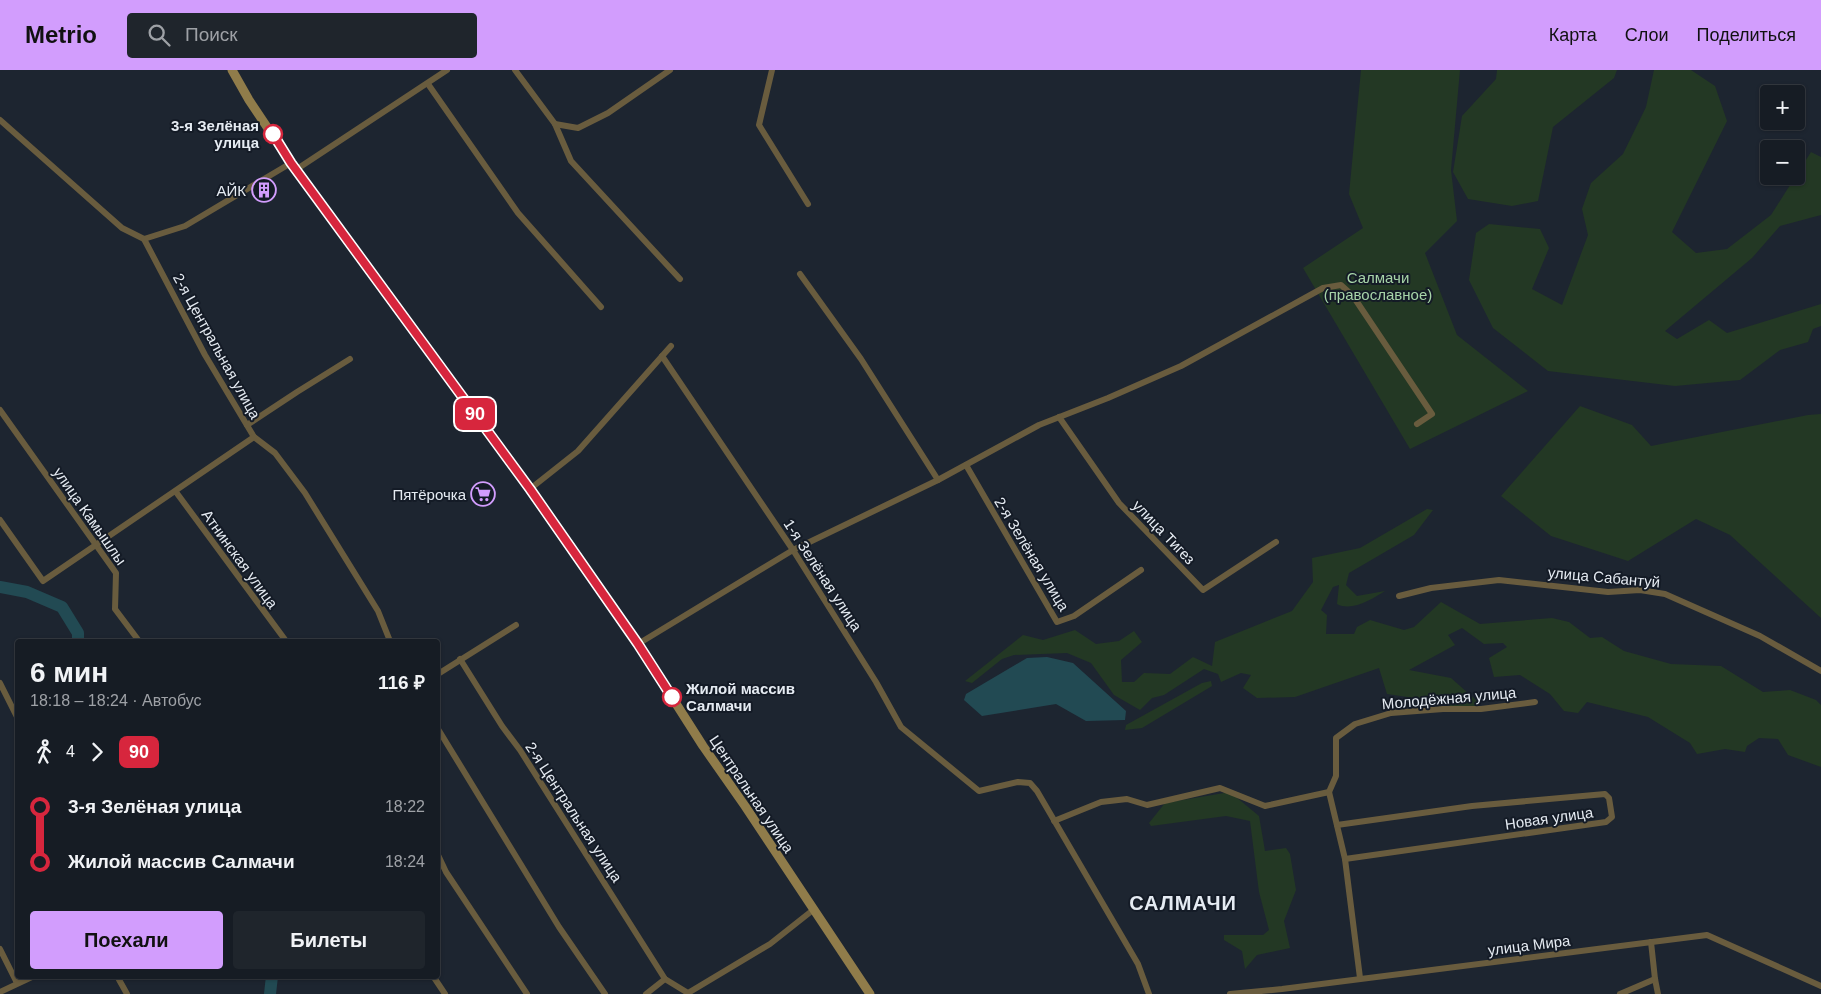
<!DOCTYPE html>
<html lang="ru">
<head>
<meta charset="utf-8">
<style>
	:root { --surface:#161c24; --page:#1f252c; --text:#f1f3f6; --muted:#9ea1a6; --line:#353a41; --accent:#d29dfd }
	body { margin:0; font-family:Arial,sans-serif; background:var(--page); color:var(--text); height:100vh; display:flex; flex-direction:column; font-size:19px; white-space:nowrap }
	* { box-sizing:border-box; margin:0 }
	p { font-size:16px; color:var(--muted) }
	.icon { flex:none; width:28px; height:28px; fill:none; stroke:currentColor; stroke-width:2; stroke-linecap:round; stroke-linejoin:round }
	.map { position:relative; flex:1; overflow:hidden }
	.drawer { position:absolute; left:15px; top:569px; width:425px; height:340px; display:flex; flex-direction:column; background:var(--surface); border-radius:5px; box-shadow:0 1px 4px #0004,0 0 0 1px var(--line) }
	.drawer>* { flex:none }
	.badge { padding:0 10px; border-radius:8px; font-size:18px; line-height:32px }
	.tools { position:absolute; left:1760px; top:15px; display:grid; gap:10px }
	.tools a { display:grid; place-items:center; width:45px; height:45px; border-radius:5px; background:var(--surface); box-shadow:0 1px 4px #0004,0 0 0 1px var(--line); font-size:25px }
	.map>.badge { position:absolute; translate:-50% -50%; box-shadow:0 0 0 2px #fff }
	.legs { display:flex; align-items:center; gap:8px; height:55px; padding:0 15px; font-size:16px }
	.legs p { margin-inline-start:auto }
	.headline { display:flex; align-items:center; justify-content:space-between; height:85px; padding:0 15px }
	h1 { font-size:28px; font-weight:800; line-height:38px }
	.cta { display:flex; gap:10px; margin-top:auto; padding:10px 15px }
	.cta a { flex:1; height:58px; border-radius:5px; background:var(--accent); color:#111; font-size:20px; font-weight:800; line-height:58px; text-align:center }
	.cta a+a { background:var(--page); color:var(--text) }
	ul { padding:0 15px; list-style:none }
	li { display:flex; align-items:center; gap:18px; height:55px; font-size:19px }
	li i { display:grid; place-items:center; width:8px; height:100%; margin:0 6px; background:currentColor }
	li i::after { content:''; width:12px; height:12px; margin:-6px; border:4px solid; border-radius:50%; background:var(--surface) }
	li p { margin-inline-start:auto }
	li:first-child i { background:linear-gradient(#0000 50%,currentColor 0) }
	li:last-child i { background:linear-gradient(currentColor 50%,#0000 0) }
	header { display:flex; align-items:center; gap:30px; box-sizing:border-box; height:70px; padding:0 25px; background:var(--accent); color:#111 }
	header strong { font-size:24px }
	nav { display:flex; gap:28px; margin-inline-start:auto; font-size:18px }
	.search { width:350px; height:45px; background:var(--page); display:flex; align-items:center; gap:12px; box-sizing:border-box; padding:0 18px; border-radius:5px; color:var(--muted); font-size:19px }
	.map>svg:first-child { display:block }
</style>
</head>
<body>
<header>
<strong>Metrio</strong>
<div class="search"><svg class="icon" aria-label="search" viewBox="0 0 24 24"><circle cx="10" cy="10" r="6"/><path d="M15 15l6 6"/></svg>Поиск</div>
<nav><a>Карта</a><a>Слои</a><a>Поделиться</a></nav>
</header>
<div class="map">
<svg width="1821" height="924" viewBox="0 0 1821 924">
	<rect width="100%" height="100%" fill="#1d2530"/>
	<g fill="#233824">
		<polygon points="1361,0 1460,0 1451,100 1457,151 1425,183 1457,265 1528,321 1410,379 1303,198 1363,158 1349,124"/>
		<polygon points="1497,0 1617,0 1614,8 1553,57 1538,131 1512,136 1468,129 1453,102 1462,46 1496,9"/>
		<polygon points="1654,0 1691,0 1715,16 1727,51 1672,162 1696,183 1727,179 1771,145 1811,82 1821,87 1821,145 1780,156 1752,188 1665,261 1677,269 1709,250 1727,263 1821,234 1821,256 1813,259 1808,272 1780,280 1740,310 1675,316 1548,301 1493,258 1469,210 1476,163 1489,154 1540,159 1549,178 1532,219 1562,235 1588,165 1582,139 1591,113 1623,84 1646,37"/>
		<polygon points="1580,336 1632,355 1651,376 1808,345 1821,344 1821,548 1730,465 1696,449 1628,491 1551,466 1501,426"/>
		<path d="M1427,439L1433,440L1414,465L1349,503L1346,515L1357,526L1385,521C1372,529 1352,542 1337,534L1339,515L1333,517L1321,540L1327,545L1326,564H1354L1357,557L1370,550L1404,560L1414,557L1441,532L1480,554L1552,548L1569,552L1590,568L1602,567L1624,581L1671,594L1721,596L1763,622L1790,620L1816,630L1821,635V697L1788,685L1778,669L1759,668L1747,676L1745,682L1725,679L1697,684L1690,673L1648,647L1587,632L1578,643L1564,641L1550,624L1520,605L1494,607L1489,588L1507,577L1503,573L1484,574L1462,558L1448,565L1455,575L1409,600L1451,608L1477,631L1473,640L1465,642L1441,632L1387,624L1379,598L1295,627L1257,628L1243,618L1251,605L1241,603L1221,612L1218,604L1204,599L1164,625L1152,628L1140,640L1114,625L1091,593L1067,583L1014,585L1002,589L972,613L965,611L1023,565L1043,570L1075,560L1096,574L1119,571L1134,561L1142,572L1121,590L1122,612H1134L1144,603L1170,604L1193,587L1212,596L1215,572L1292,541L1313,512L1312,488L1360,478Z"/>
		<polygon points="1211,611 1212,616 1142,658 1125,660 1126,655 1202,613"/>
		<polygon points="1230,722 1259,746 1265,781 1286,778 1290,784 1296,820 1284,851 1290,878 1257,885 1245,899 1242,881 1224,870 1224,865 1263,865 1269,860 1259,822 1250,751 1226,746 1151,756 1149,753 1165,733"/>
	</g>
	<polygon fill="#224a53" points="1047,587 1073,593 1126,641 1125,650 1086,651 1056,634 982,646 964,630 966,624 1027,588"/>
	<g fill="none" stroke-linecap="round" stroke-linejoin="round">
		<g stroke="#224a53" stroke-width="12">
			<polyline points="0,517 27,522 62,537 78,563 78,571"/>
			<polyline points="270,924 272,906"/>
		</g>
		<g stroke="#695c3e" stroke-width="6">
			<polyline points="515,0 555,54 571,91 680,209"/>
			<polyline points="772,0 759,55 808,134"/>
			<polyline points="428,14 518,143 601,237"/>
			<polyline points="0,50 122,158 144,169 205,285 254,367 275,383 305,423 378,541 390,571"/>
			<polyline points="555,54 578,58 608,43 670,0"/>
			<polyline points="297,99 447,0"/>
			<polyline points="144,169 185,156 291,93"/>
			<polyline points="800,204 861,289 938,410"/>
			<polyline points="662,286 793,480 876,612 901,657 979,721 1018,712 1030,713 1037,721 1138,894 1149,924"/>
			<polyline points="0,340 116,503 115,539 139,571"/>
			<polyline points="1059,347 1119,433 1203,520 1276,472"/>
			<polyline points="247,355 297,322 350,289"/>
			<polyline points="966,395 1057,552 1074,546 1141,500"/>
			<polyline points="530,419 578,381 671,276"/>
			<polyline points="176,422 286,571"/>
			<polyline points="0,450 43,511 254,367"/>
			<polyline points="1399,526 1431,518 1499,510 1608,522 1640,520 1665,524 1760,566 1821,601"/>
			<polyline points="638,574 793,480 938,410 1039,355 1108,328 1181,296 1323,218 1341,215 1353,226 1432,344 1417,354"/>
			<polyline points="460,589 502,656 520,680 665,909 688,923 770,874 813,840"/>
			<polyline points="438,604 516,555"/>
			<polyline points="0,613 18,649"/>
			<polyline points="438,659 559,857 605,924"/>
			<polyline points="1329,722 1336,706 1336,668 1355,654 1391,643 1443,639 1481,639 1535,632"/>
			<polyline points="1054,751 1101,732 1127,729 1147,735 1220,718 1265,736 1329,722 1345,789 1360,908"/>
			<polyline points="1337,755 1472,736 1605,724 1609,728 1612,747 1606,752 1345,789"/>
			<polyline points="438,785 446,802 527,924"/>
			<polyline points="1651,872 1655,909 1658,924"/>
			<polyline points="0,879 17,913"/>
			<polyline points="117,906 127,924"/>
			<polyline points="433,906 445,924"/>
			<polyline points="0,922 34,906"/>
			<polyline points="646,924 665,909"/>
			<polyline points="1230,924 1282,919 1707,865 1821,916"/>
			<polyline points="1620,924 1655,909"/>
		</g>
		<polyline stroke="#907c4a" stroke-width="9" points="232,0 249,30 291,93 530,419 638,574 703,676 745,736 870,924"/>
	</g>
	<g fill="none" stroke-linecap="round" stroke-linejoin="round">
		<g stroke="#fff" stroke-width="11">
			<polyline id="line-1" points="273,64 291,93 530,419 638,574 672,627"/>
		</g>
		<use href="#line-1" stroke="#d7263d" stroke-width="8"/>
	</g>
	<defs>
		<g id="building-ring" transform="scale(1.25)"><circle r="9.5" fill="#141b26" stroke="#d29dfd" stroke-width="1.5"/><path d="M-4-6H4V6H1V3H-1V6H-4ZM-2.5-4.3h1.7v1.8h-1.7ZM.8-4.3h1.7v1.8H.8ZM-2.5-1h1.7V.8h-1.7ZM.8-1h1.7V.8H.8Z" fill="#d29dfd"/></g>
		<g id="supermarket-ring" transform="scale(1.25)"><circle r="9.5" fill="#141b26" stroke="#d29dfd" stroke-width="1.5"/><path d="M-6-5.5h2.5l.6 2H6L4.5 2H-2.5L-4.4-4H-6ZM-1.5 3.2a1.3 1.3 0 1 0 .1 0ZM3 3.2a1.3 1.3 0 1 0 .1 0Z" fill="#d29dfd"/></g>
	</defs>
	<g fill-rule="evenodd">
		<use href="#building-ring" x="264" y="120"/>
		<use href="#supermarket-ring" x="483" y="424"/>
	</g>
	<g fill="#fff" stroke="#d7263d" stroke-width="2.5">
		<circle cx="273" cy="64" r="9"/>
		<circle cx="672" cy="627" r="9"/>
	</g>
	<g text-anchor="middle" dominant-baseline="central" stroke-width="4" stroke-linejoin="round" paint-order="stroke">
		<g font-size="15" font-weight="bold" fill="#e5ebf2" stroke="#141b26" text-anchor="end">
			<text x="259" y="55">3-я Зелёная<tspan x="259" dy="17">улица</tspan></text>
			<text x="686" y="618" text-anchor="start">Жилой массив<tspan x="686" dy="17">Салмачи</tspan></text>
		</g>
		<g font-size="15" fill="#e5ebf2" stroke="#141b26" text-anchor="end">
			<text x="246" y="120">АЙК</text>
			<text x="466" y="424">Пятёрочка</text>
		</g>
		<g font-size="15" fill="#a7d4a8" stroke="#141b26">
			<text x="1378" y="207">Салмачи<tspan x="1378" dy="17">(православное)</tspan></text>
		</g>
		<g font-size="15" fill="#e5ebf2" stroke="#141b26">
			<text transform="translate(217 276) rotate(61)">2-я Центральная улица</text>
			<text transform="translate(90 446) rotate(55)">улица Камышлы</text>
			<text transform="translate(1164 462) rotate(46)">улица Тигез</text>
			<text transform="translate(1032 484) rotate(59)">2-я Зелёная улица</text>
			<text transform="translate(240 489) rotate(54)">Атнинская улица</text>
			<text transform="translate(823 505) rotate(57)">1-я Зелёная улица</text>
			<text transform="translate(1604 507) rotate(5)">улица Сабантуй</text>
			<text transform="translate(1449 628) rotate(-5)">Молодёжная улица</text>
			<text transform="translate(752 724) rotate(56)">Центральная улица</text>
			<text transform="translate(574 742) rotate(57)">2-я Центральная улица</text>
			<text transform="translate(1549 748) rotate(-8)">Новая улица</text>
			<text transform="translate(1529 875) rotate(-7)">улица Мира</text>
		</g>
		<g font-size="20" font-weight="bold" letter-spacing="1" fill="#e5ebf2" stroke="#141b26">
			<text x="1183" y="833">САЛМАЧИ</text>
		</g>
	</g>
</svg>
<div class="tools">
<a>+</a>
<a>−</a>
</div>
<b class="badge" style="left:475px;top:344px;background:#d7263d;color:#fff">90</b>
<section class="drawer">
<div class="headline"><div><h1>6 мин</h1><p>18:18 – 18:24 · Автобус</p></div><b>116 ₽</b></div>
<div class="legs"><svg class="icon" aria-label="walk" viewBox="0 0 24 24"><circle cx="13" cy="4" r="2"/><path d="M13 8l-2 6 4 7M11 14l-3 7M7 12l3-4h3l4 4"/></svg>4<svg class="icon" aria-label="forward" viewBox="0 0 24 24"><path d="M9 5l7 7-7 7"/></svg><b class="badge" style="background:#d7263d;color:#fff">90</b></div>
<ul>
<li><i style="color:#d7263d"></i><b>3-я Зелёная улица</b><p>18:22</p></li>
<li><i style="color:#d7263d"></i><b>Жилой массив Салмачи</b><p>18:24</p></li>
</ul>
<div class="cta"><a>Поехали</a><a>Билеты</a></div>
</section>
</div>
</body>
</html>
